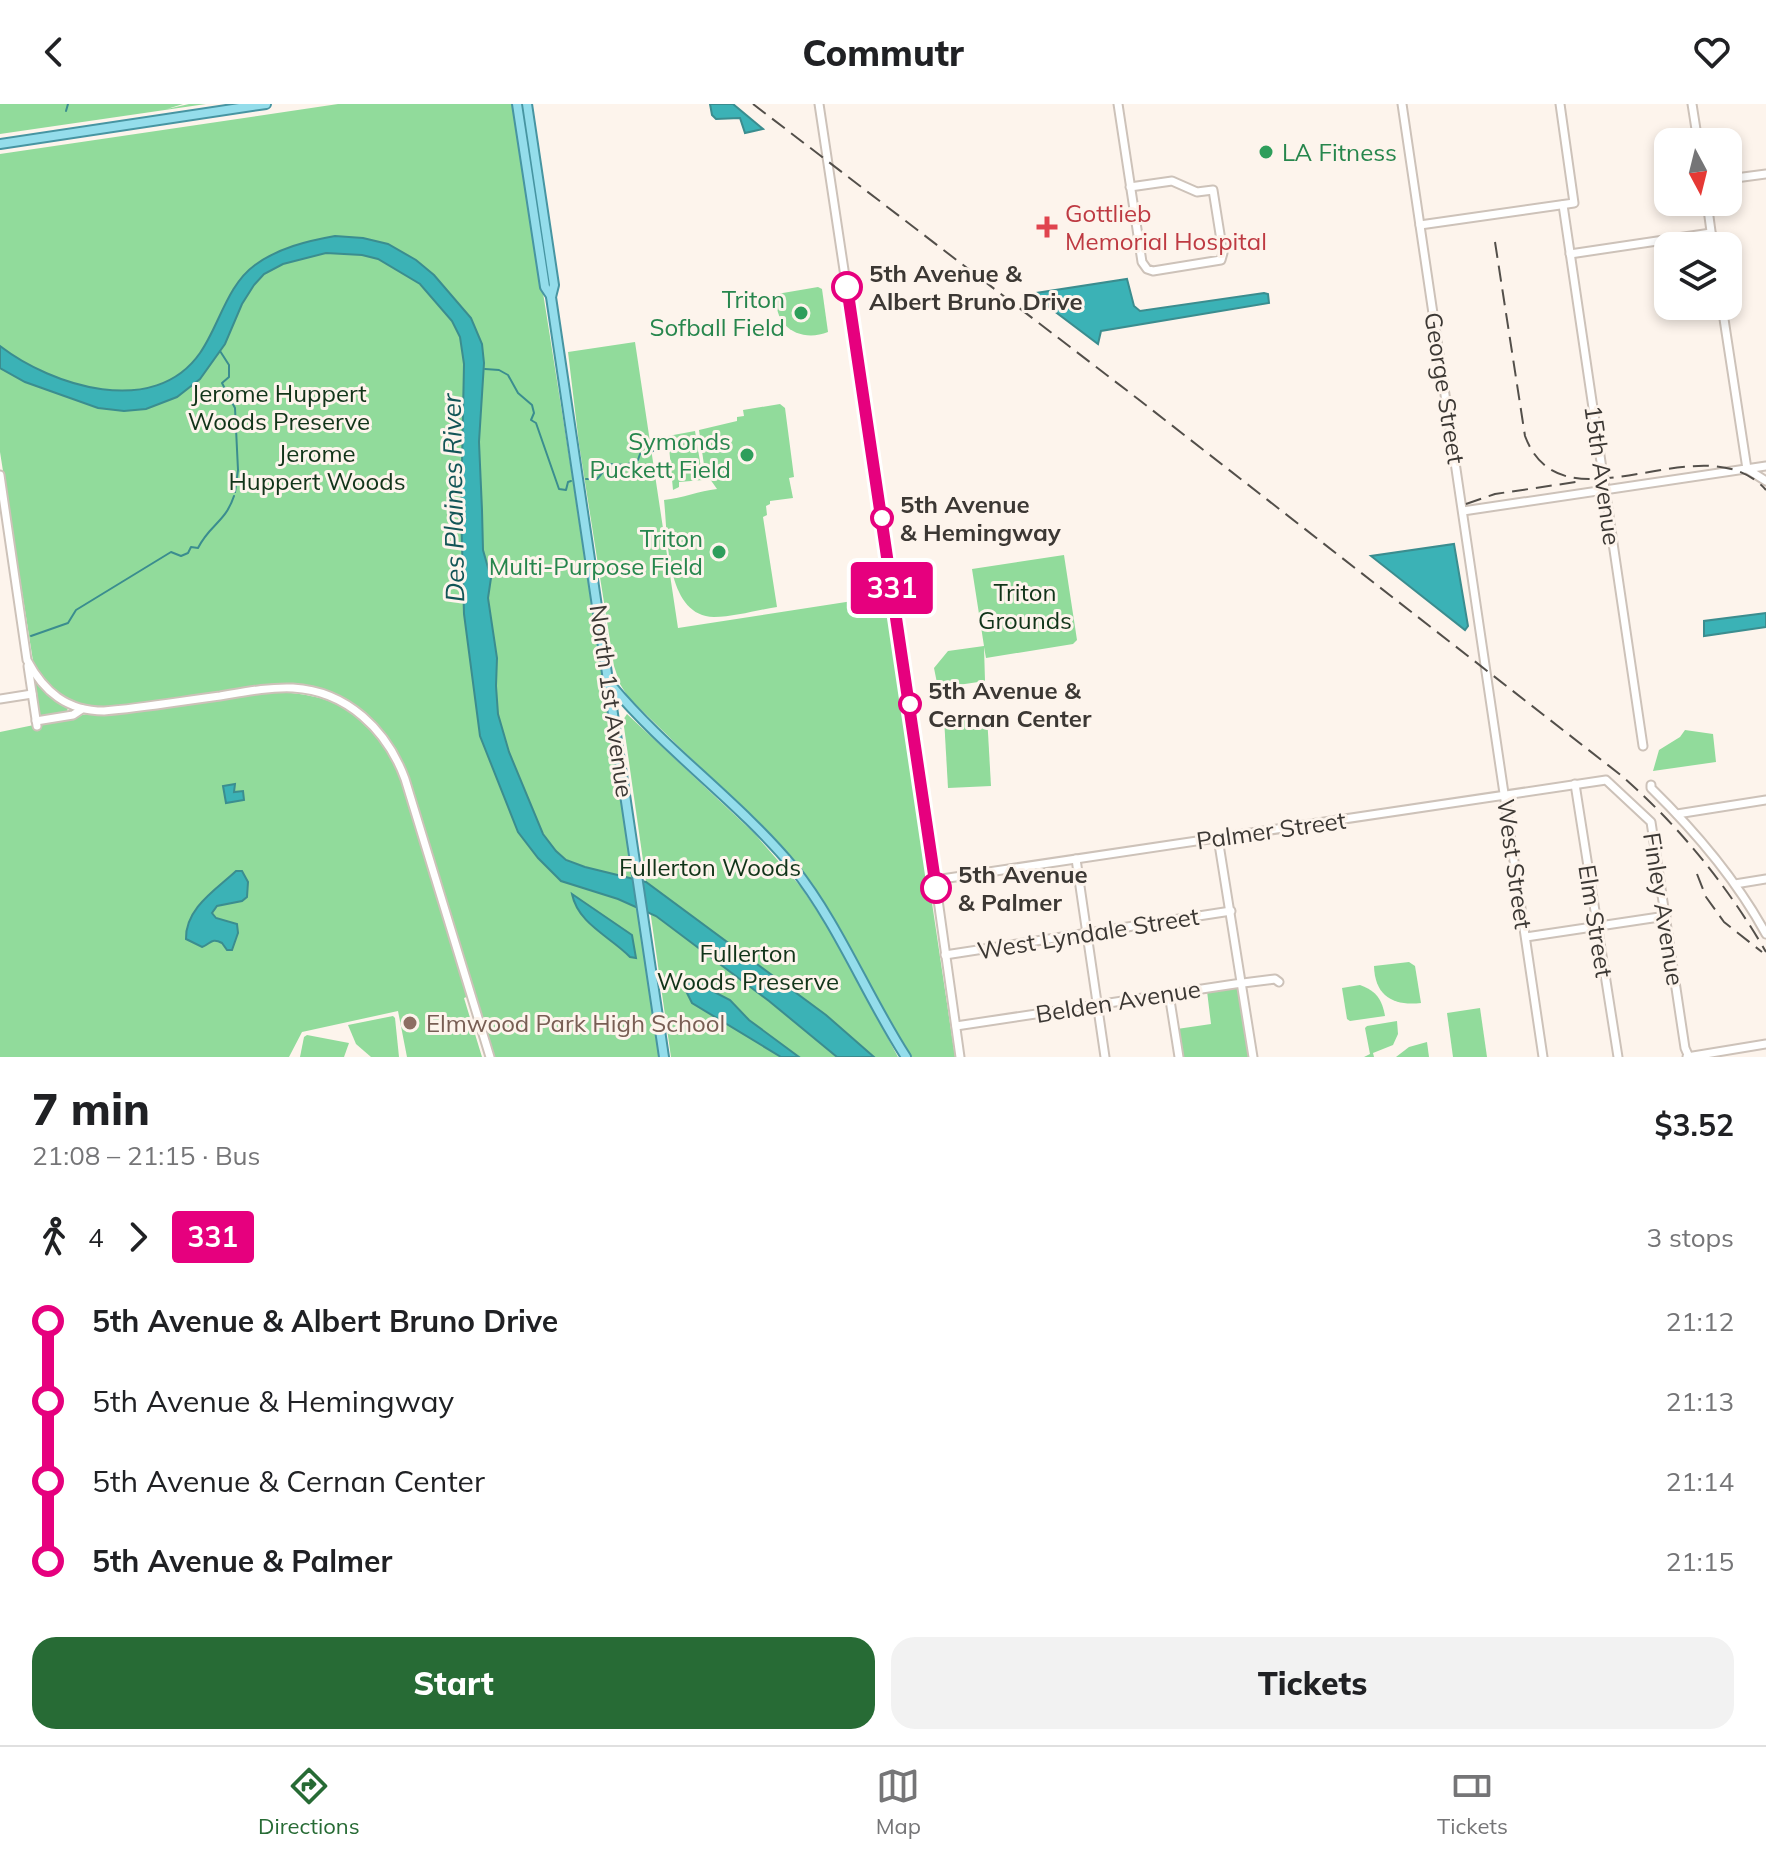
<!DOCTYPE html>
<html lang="en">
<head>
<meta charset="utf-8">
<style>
	:root { --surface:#fff; --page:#f2f2f2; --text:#202124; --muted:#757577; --line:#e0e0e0; --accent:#276b35 }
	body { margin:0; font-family:Mulish,sans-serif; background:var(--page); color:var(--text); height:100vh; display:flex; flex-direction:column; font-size:30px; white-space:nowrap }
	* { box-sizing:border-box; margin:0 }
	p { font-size:26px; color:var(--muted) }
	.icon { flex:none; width:44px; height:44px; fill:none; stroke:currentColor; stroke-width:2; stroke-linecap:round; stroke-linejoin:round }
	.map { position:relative; height:953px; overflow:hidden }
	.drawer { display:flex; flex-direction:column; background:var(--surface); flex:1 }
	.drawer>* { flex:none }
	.badge { padding:0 16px; border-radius:6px; font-size:28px; line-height:52px }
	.needle { width:52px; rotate:173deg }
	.buttons { position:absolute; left:1654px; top:24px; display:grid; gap:16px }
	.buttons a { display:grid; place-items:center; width:88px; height:88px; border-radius:16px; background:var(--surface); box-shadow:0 4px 12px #0003; font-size:40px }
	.map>.badge { position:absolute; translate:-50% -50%; box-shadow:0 0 0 4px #fff }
	.legs { display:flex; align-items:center; gap:12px; height:88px; padding:0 32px; font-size:26px }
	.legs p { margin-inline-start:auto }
	.headline { display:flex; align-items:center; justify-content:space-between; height:136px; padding:0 32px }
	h1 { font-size:44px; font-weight:800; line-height:60px }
	.button { display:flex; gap:16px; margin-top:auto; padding:16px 32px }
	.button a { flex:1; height:92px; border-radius:24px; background:var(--accent); color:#fff; font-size:32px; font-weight:800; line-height:92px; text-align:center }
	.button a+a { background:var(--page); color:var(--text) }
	ul { padding:0 32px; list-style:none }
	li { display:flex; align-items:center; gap:28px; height:80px; font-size:30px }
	li i { display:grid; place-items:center; width:12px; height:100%; margin:0 10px; background:currentColor }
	li i::after { content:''; width:20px; height:20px; margin:-10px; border:6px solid; border-radius:50%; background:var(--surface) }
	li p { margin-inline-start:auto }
	li:first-child i { background:linear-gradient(#0000 50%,currentColor 0) }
	li:last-child i { background:linear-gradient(currentColor 50%,#0000 0) }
	header { display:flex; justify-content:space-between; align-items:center; height:104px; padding:0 32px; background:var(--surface); font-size:36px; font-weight:800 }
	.dock { display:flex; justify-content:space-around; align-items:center; height:112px; border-top:2px solid var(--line); background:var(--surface); font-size:22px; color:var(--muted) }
	.dock a { display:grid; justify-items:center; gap:4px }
	.dock .selected { color:var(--accent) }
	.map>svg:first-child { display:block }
</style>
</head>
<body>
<header><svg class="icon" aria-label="back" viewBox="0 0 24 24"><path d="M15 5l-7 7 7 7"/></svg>Commutr<svg class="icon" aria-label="heart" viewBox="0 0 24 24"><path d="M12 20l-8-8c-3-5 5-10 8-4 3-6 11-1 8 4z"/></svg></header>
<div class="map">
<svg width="1766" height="953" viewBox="0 0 1766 953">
	<rect width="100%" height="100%" fill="#fdf4ec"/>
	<g fill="#91db9b">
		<polygon points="0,0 183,0 167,5 189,0 206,0 0,30"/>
		<path d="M338,0H513L572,371L659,953H493L405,666C382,616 357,597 305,583L96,604C67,598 45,585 33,557L0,348V50Z"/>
		<path d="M818,183L822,185L828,228C801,239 772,223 777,190Z"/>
		<polygon points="635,238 678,524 859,496 876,492 878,489 886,491 955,953 912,953 878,899 840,824 810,777 773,734 628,593 620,580 614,562 579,340 568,248"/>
		<path d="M780,300L785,304L794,373L789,374L793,394L770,397V400L766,402L767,411L763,413L777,503C757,506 734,513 714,513C665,512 668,431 664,396C683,394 699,387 717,385L705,368L699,326L737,317V313L744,312L743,306Z"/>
		<polygon points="695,327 703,376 679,378 679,383 673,386 668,332"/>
		<polygon points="1064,451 1077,536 1073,540 986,554 984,543 985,577 938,584 934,564 948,547 984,542 972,465"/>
		<polygon points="32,572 48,591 68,603 67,608 45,613 39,610"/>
		<path d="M268,588C384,588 396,658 425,751C440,798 454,845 469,892L464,894L482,953H407L398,907L302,928L289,953H0V628L87,610H115Z"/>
		<polygon points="627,610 754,729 801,783 831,828 898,953 671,953 623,616"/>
		<polygon points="987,611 991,682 948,684 944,614"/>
		<polygon points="1685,626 1713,630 1716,658 1653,667 1659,646 1680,633"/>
		<path d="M1409,858L1415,862L1421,899C1394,902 1375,893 1374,862Z"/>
		<path d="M1360,881C1377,887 1382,896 1385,912L1350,917L1347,915L1342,884Z"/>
		<polygon points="1237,883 1240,887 1250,953 1181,953 1177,925 1211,920 1207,887"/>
		<polygon points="1480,904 1487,953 1453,953 1447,909"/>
		<polygon points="393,912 395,914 399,953 371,953 356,940 348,921"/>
		<polygon points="1397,917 1398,930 1393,941 1373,949 1374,953 1364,953 1370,950 1365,924 1367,922"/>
		<polygon points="307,931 349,939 344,953 300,953 304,933"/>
		<polygon points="1427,938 1429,953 1396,953 1409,943"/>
	</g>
	<g fill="#3bb2b6" stroke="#3b8d8f" stroke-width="2">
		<polygon points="710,0 733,0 763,25 745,29 740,14 716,15 712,11"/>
		<path d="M335,132L363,134L388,140L416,156L434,171L471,214L482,240L484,259L479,338L482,406L483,446L491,474L488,494L497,554L496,582L498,610L509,648L543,730L556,747L566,756L585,763L646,778L826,911L874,953H837L769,897L656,812L618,795L561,777L538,754L518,728L480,632L464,510L461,407L464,260L460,233L452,217L420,180L378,155L362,151L326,149L283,160L264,170L254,181L242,200L225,240L200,275L177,293L146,305L124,307L98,304L25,278L0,264V242C52,282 154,315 200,249C219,222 227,181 255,161C278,144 307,137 335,132Z"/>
		<polygon points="1127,175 1134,202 1140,207 1264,189 1268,190 1269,199 1101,227 1098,240 1033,191 1036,189"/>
		<polygon points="1454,440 1468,522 1465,526 1371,452"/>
		<polygon points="1766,509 1766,523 1704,532 1704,517"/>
		<polygon points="235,680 234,688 243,687 244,696 226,699 223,682"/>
		<path d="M236,767H242L248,778L247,793L242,797L217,802L212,809L216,814L237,820L238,829L232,846H227L222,839C211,833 211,840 202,843L186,835C185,804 217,785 236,767Z"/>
		<path d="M572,790L632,831L636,854L630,853C611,833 578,820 572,790Z"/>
		<polygon points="693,877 730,896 749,916 799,953 781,953 692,899 685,885 689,878"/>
	</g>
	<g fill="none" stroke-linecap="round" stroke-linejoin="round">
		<g stroke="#3b8d8f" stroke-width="2">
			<polyline points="66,7 68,0"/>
			<polyline points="220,247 229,261 229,273 222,279 235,304 238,366 235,388"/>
			<polyline points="485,265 499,266 508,271 518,289 532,301 534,309 531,316 536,319 559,385 566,386 568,378 571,377"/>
			<polyline points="586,375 597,375 610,360 626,361 638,356 640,350 653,347"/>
			<path d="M31,532L68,519L76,506L171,448L181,452L188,449L191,443L198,444C210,420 225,419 234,392"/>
		</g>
		<g stroke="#cdc2b9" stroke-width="11">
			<g id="minor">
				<polyline points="819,0 927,717 960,953"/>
				<polyline points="1118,0 1142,158 1147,165 1153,167 1221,156 1223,149 1213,86 1197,88 1172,77 1130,83"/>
				<polyline points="1402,0 1543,953"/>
				<polyline points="1692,0 1698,38"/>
				<polyline points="1728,75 1766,70"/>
				<polyline points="1707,98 1713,142"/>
				<polyline points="1563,101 1643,642"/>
				<polyline points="1420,121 1574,99 1560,0"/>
				<polyline points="1570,150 1711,129"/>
				<polyline points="1722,202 1747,365 1766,377"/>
				<path d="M0,371L27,556C44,588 67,607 104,607C143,604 181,597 220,592C244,588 268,583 293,584C347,587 387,626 405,675L490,953"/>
				<polyline points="1463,407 1766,362"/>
				<polyline points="28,562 37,622"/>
				<polyline points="0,595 32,590"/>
				<polyline points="36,617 73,611 82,605"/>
				<polyline points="1575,680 1618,953"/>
				<path d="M1651,681V684C1696,728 1736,775 1766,830"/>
				<polyline points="1677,710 1766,696"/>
				<polyline points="1218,734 1253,953"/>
				<polyline points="1076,755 1105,953"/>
				<polyline points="935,776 1606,676 1651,718 1685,944 1689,953"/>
				<polyline points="1735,780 1766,775"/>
				<polyline points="1526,833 1666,812"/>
				<polyline points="945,851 1231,807"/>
				<polyline points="1169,890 1179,953"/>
				<polyline points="956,922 1235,880 1275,875 1279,878"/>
				<polyline points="1687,953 1766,940"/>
			</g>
		</g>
		<g stroke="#4795a2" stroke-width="12">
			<g id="major">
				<polyline points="517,0 545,183 551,192"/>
				<polyline points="527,0 554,181 551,193 664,953"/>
				<polyline points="0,40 266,0"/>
				<path d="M611,581C666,647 738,697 793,763C839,821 866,891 906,953"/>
			</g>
		</g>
		<use href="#minor" stroke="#fff" stroke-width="7"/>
		<use href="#major" stroke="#94ddeb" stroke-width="8"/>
		<g stroke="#534f4a" stroke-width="2" stroke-dasharray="16 8" stroke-linecap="butt">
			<path d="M753,0L1138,295L1622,672C1680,723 1727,781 1766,848"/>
			<path d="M1495,138L1525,332C1563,433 1703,315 1766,386"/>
			<polyline points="1466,400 1495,390 1576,378"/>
			<polyline points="1697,770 1706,793 1724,818 1762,848"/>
		</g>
	</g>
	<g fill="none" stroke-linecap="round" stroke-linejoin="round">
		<g stroke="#fff" stroke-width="18">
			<polyline id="line-1" points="847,183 936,784"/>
		</g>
		<use href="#line-1" stroke="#e6007e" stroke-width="12"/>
	</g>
	<g fill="#2e9e5b" stroke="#fdf4ec" stroke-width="3">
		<circle cx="1266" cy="48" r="8"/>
		<circle cx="801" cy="209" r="8"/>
		<circle cx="747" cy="351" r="8"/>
		<circle cx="719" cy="448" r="8"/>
	</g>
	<path fill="#e0444e" stroke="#fdf4ec" stroke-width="3" d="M1043 111h8v8h8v8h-8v8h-8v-8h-8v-8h8z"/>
	<g fill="#fff" stroke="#e6007e" stroke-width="4">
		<circle cx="847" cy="183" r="14"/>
		<circle cx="882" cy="414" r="10"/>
		<circle cx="910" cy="600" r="10"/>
		<circle cx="936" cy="784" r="14"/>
	</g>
	<circle fill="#8d6e63" stroke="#fdf4ec" stroke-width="3" cx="410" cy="919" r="8"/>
	<g text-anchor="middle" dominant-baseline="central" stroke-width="6" stroke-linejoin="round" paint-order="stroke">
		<g font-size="24" fill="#27864d" stroke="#fdf4ec" text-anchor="end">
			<text x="1282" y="48" text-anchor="start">LA Fitness</text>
			<text x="785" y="195">Triton<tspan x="785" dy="28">Sofball Field</tspan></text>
			<text x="731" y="337">Symonds<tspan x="731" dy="28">Puckett Field</tspan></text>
			<text x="703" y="434">Triton<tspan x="703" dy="28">Multi-Purpose Field</tspan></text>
		</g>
		<g font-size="24" fill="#be3a42" stroke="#fdf4ec" text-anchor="start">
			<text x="1065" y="109">Gottlieb<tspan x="1065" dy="28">Memorial Hospital</tspan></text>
		</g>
		<g font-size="24" font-weight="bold" fill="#3c3834" stroke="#fdf4ec" text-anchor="start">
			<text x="869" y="169">5th Avenue &amp;<tspan x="869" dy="28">Albert Bruno Drive</tspan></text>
			<text x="900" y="400">5th Avenue<tspan x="900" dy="28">&amp; Hemingway</tspan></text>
			<text x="928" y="586">5th Avenue &amp;<tspan x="928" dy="28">Cernan Center</tspan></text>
			<text x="958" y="770">5th Avenue<tspan x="958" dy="28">&amp; Palmer</tspan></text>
		</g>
		<g font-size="24" fill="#3c3834" stroke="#fdf4ec">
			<text transform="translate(1445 284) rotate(81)">George Street</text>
			<text transform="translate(1603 371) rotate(82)">15th Avenue</text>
			<text transform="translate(612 597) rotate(82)">North 1st Avenue</text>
			<text transform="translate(1271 726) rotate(-8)">Palmer Street</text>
			<text transform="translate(1515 760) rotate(82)">West Street</text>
			<text transform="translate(1664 805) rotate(81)">Finley Avenue</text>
			<text transform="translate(1596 817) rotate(81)">Elm Street</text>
			<text transform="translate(1088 829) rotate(-9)">West Lyndale Street</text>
			<text transform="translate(1118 897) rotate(-9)">Belden Avenue</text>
		</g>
		<g font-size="24" fill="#113419" stroke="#fdf4ec">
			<text x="279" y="289">Jerome Huppert<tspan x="279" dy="28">Woods Preserve</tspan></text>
			<text x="317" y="349">Jerome<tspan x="317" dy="28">Huppert Woods</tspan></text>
			<text x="1025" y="488">Triton<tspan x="1025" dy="28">Grounds</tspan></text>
			<text x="710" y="763">Fullerton Woods</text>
			<text x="748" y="849">Fullerton<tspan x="748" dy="28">Woods Preserve</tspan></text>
		</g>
		<g font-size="24" fill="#785e54" stroke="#fdf4ec" text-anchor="start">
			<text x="426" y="919">Elmwood Park High School</text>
		</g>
		<g font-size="26" font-style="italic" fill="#125557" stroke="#fdf4ec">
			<text transform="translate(453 394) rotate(-91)">Des Plaines River</text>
		</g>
	</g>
</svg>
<div class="buttons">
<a><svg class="needle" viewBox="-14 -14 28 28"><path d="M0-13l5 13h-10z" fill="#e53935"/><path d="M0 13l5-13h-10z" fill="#757577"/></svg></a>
<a><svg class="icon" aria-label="layers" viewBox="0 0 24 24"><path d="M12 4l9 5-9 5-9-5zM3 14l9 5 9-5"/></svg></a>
</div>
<b class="badge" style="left:892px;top:484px;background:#e6007e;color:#fff">331</b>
</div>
<section class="drawer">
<div class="headline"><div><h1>7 min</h1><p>21:08 – 21:15 · Bus</p></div><b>$3.52</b></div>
<div class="legs"><svg class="icon" aria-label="walk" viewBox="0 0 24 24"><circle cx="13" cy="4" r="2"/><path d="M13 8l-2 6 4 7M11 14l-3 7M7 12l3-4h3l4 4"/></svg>4<svg class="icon" aria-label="forward" viewBox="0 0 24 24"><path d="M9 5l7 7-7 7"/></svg><b class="badge" style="background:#e6007e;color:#fff">331</b><p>3 stops</p></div>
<ul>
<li><i style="color:#e6007e"></i><b>5th Avenue &amp; Albert Bruno Drive</b><p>21:12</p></li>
<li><i style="color:#e6007e"></i><span>5th Avenue &amp; Hemingway</span><p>21:13</p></li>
<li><i style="color:#e6007e"></i><span>5th Avenue &amp; Cernan Center</span><p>21:14</p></li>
<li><i style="color:#e6007e"></i><b>5th Avenue &amp; Palmer</b><p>21:15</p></li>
</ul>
<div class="button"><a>Start</a><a>Tickets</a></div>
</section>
<nav class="dock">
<a class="selected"><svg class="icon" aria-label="directions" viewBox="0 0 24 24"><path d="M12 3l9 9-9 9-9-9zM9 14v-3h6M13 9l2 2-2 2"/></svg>Directions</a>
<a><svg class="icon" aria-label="map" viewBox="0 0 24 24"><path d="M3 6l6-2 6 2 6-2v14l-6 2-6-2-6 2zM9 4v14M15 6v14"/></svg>Map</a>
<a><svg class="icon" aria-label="tickets" viewBox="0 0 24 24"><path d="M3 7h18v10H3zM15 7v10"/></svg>Tickets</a>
</nav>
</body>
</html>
